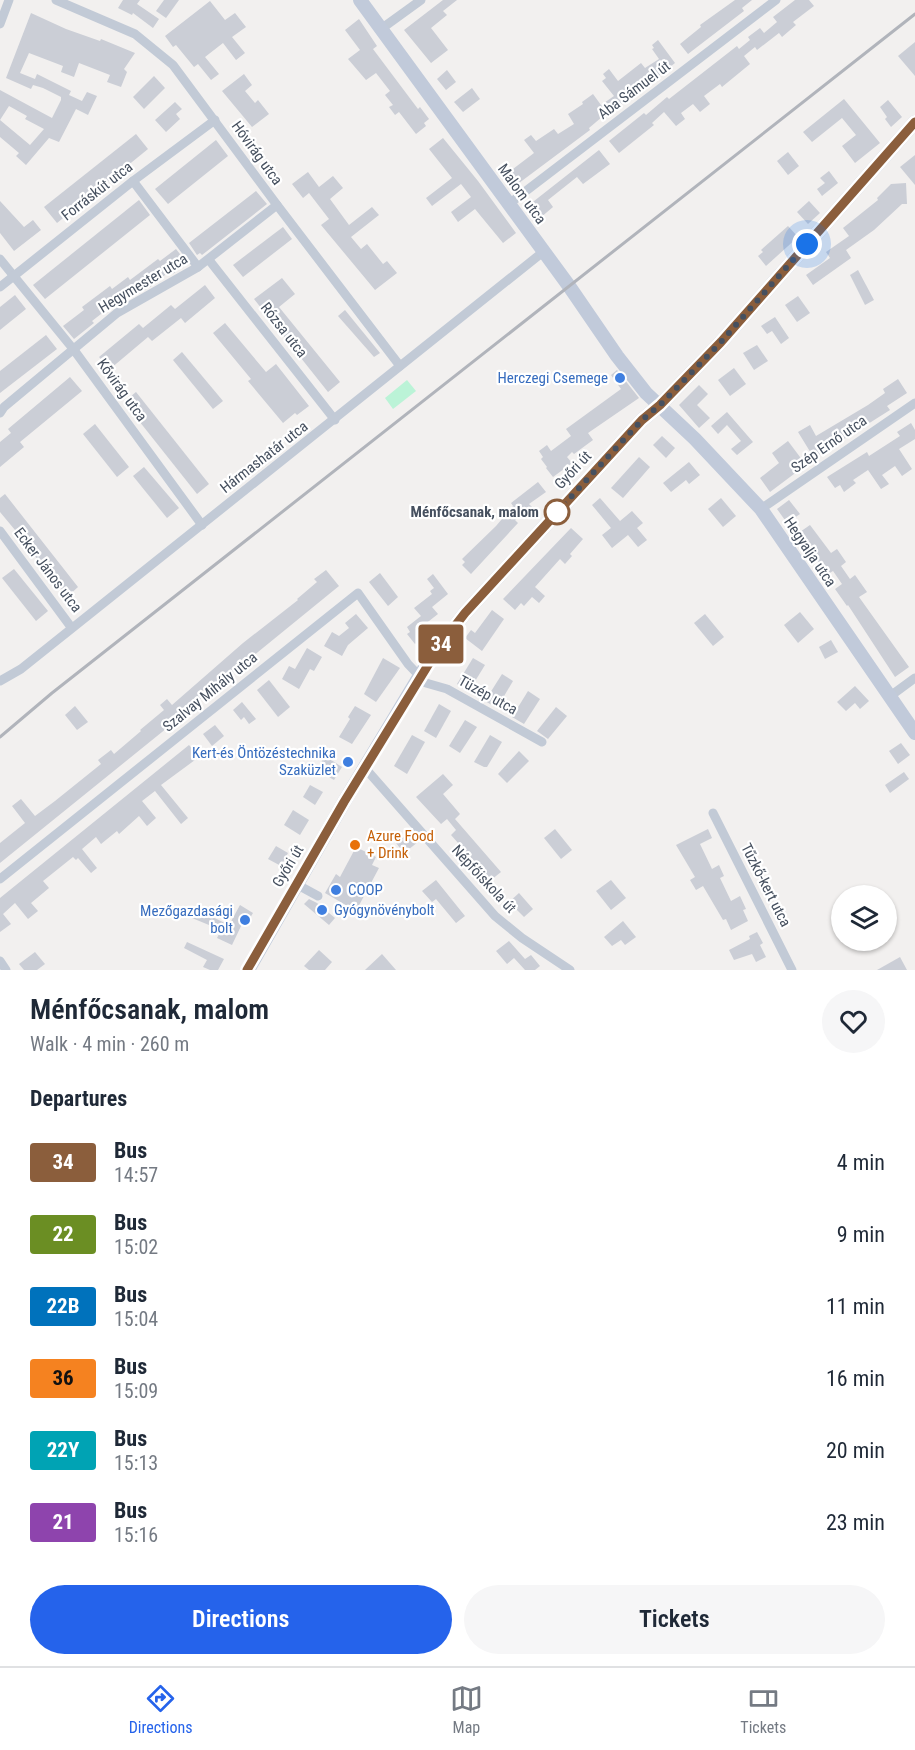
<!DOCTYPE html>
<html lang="en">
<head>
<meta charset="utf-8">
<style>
	:root { --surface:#fff; --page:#f6f6f7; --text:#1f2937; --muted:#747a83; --line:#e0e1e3; --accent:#2563eb }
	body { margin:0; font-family:"Roboto Condensed",sans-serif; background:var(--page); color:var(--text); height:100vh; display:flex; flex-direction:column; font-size:22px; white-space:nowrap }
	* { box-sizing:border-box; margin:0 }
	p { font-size:20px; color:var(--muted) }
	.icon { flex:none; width:33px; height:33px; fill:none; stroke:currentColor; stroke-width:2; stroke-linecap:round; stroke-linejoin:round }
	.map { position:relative; height:970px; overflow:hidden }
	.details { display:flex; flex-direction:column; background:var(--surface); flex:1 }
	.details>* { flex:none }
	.badge { padding:0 12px; border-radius:4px; font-size:21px; line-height:39px }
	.controls { position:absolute; left:831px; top:885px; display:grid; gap:12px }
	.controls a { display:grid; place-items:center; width:66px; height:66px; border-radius:50%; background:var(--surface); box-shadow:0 2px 4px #0004; font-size:30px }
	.you { position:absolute; width:30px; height:30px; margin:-15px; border:4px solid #fff; border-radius:50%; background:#1a73e8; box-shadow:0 0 0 9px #1a73e833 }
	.map>.badge { position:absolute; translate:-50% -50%; box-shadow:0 0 0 3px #fff }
	h2 { padding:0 30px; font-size:22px; line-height:54px }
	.round { display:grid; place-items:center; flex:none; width:63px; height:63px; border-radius:32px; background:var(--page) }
	.overview { display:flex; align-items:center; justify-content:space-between; height:102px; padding:0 30px }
	h1 { font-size:28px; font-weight:600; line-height:45px }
	.action { display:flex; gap:12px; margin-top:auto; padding:12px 30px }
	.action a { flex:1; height:69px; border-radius:36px; background:var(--accent); color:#fff; font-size:24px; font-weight:600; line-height:69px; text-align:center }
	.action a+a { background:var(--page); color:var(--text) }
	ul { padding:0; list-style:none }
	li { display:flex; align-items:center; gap:18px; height:72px; padding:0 30px }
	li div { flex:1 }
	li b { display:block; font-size:22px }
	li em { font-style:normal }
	li .badge { min-width:66px; font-weight:700; text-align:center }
	.dock { display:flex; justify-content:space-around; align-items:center; height:84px; border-top:2px solid var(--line); background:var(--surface); font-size:16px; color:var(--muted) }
	.dock a { display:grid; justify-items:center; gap:3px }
	.dock .on { color:var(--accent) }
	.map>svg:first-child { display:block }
</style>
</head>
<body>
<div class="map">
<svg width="915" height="970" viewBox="0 0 915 970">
	<rect width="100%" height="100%" fill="#f2f0ef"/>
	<polygon fill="#bbf3d7" points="407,380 416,391 393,409 385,398"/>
	<g fill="#cbced6" fill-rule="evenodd">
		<polygon points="123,0 140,0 137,4 159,19 153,28 133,13 132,15 118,8"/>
		<polygon points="164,0 179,0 166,18 156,11"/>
		<polygon points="443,0 457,0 443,11 447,15 431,28 448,50 431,63 404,30"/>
		<polygon points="735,0 752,0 742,8 744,11 688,54 680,44 701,27 700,25"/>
		<polygon points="795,0 809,0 814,6 793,22 796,25 782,37 779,33 757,50 755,47 744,56 750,64 722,87 720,84 704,96 710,104 700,112 693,104 681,113 685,119 676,126 664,112 652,123 654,125 619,153 609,141 644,113 646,115 667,97 669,99 737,46 739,49 750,40 748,37 760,28 764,33 777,22 773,17"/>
		<polygon points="210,1 225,20 235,13 246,27 232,37 245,53 236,60 223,43 205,57 219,74 211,80 198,64 194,67 176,45 173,47 165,36"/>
		<path d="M31,13L66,29L100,41L101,39L135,53L124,69L127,72L121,87L107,82L110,75L79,63L74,77L61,72L63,66L29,53L20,73L35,79L37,74L71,91L69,95L82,101L87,92L97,96L88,115L76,109L59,142L49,138L26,165L16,156L19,153L0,137V90L52,118L61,100V97L43,88L33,85L31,89L6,78ZM9,106L27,116L25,119L44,129L30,145L0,120Z"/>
		<polygon points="359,19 377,46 373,49 418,109 420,107 429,119 424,123 426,126 416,134 399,112 395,115 389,107 393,105 385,95 390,91 376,73 366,80 348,59 360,50 345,30"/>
		<polygon points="658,40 675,63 641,90 602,117 589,128 590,130 511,189 498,169 504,165 509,172 534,153 524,140 531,135 536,141 554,129 558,134 574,124 568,114 583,104 582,102 593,94 601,105 614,96 602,81 606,78 603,74 609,69 618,81 641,63 645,68 659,59 652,49 654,48 652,45"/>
		<polygon points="915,42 915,76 898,56"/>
		<polygon points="447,70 456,82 446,90 437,79"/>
		<polygon points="244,74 252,85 245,91 255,103 258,100 269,114 252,127 222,91"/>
		<polygon points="154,76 165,88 144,109 133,97"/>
		<polygon points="472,88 480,99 463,112 454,102"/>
		<polygon points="844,99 880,143 855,163 842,146 856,135 842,118 812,142 803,132"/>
		<polygon points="888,100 902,117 891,127 885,119 887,117 880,107"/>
		<polygon points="175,102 182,109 176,114 180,119 166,132 155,120"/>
		<polygon points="136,134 148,149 57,223 44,207"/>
		<polygon points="443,138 478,181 516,233 503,243 475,209 458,222 451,212 471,197 461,184 432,206 426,198 452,178 429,149"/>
		<polygon points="216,140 228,156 168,204 155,189"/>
		<polygon points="599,150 610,164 583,184 577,177 548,200 553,207 540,218 529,205"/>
		<polygon points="788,152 799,166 788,175 777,161"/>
		<polygon points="915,155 915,185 900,167"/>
		<polygon points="829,171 838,183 822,196 817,189 825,183 820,178"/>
		<polygon points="308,172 319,187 333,176 343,188 330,199 349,225 372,207 379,215 351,237 361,249 367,244 383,264 387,261 397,273 375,290 321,225 329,219 309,193 303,198 292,184"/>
		<polygon points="906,183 907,204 902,204 874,230 846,250 851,258 813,285 806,275 830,258 826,252 849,236 843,228 878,200 877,198 891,184"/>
		<polygon points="256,191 267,204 202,255 200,253 197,255 189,243"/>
		<polygon points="139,200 150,215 45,299 33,285"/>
		<polygon points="0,201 24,227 33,220 41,230 14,251 0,233"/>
		<polygon points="809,201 820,213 808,224 797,212"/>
		<polygon points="788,226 798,237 766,266 758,256 763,252 761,250"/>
		<polygon points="283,227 292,239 243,277 233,265"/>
		<polygon points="176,249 187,263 174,273 172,274 170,271 150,287 136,294 135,292 121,303 119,300 92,321 94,323 74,339 63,326 84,310 82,307 110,286 112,289 128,277 130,280 158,259 160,261"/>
		<polygon points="858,270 874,300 865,305 850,275"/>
		<polygon points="282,278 295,294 279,307 340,382 328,392 254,299"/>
		<polygon points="205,285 215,298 185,323 181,318 152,341 148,337 110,369 99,357 139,324 143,328 171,305 175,309"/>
		<polygon points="15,295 26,309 0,330 0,307"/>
		<polygon points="798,296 810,313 797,322 785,305"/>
		<polygon points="345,310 380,353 374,357 338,316"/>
		<polygon points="775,317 789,338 781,344 772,331 767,334 761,326"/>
		<polygon points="225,323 266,372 276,364 309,406 297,415 295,413 283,423 248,381 251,379 213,333"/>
		<polygon points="46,335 57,349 0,393 0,371"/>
		<polygon points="757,345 768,361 754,370 743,353"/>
		<polygon points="182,352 223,401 213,409 173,360"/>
		<polygon points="734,368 746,384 730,396 718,380"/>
		<polygon points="617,370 639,398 588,433 593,440 574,454 572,452 567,457 572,463 553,477 546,468 547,467 541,459 543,457 539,451 547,445 551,451 571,436 566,429 621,389 611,375"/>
		<polygon points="70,377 82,391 20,442 24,447 0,467 0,442 11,433 8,429"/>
		<polygon points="898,379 907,393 887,406 890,410 814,458 798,432 810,425 816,436 868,405 885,393 883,389"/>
		<polygon points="699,385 708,394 697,405 710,418 699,428 679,405"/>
		<polygon points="136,392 209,484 197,494 124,402"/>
		<polygon points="727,412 753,442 737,455 731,449 741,441 727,425 718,434 711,426"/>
		<polygon points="911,423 915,430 915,439 899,449 912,469 902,476 895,466 882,475 889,484 881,489 868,470 853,480 856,483 844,492 840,485 835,488 827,477 867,452 869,456 900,436 897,432"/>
		<polygon points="95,424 129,467 117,477 83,434"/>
		<polygon points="662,436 675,448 666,458 653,445"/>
		<polygon points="788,441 806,465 770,492 760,478 779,463 772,453"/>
		<polygon points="639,457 650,467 623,498 611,488"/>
		<polygon points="689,462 700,475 689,484 686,480 671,492 663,483"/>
		<polygon points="144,467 179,508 167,518 133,476"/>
		<polygon points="538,482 546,492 529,504 532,507 515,520 518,523 471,574 462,565 465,562 462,559 496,526 513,506 511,503"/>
		<polygon points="5,494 78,587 67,597 34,555 35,554 0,512 0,498"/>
		<polygon points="600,498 620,521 632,511 643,523 637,528 647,540 638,547 628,535 612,548 602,535 611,528 592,505"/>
		<polygon points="721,498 736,516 723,527 708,509"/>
		<polygon points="789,500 800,514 787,523 777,509"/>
		<polygon points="810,525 831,553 837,549 846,562 841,566 850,579 855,575 867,592 859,597 909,667 895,677 848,605 847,606 835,589 842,584 833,571 828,574 797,534"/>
		<polygon points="571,528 583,539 570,554 572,556 565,564 560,559 535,587 545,596 539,603 532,597 524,606 521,603 515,610 503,599"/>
		<polygon points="14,569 48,611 36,621 2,578"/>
		<polygon points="326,570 339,586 199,700 200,702 188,711 0,863 0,843 25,823 12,806 21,799 35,816 55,801 101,764 98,760 111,750 114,754 141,731 140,730 164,710 160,705 167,699 172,705 243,643 298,600 297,599 317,582 314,579"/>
		<polygon points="380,573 398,597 388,606 369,582"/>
		<polygon points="433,574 448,594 432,607 438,614 420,628 426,635 415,644 407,634 410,632 407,627 421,616 414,608 432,594 430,591 434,588 427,579"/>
		<polygon points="492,610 504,619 482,651 465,638 471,630 475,633"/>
		<polygon points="800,612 814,629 798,643 784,625"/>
		<polygon points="356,614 368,628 348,645 342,656 324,646 332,632 339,636 349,628 345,623"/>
		<polygon points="705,614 724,637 713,646 694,623"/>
		<polygon points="831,640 838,652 825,659 819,647"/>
		<polygon points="307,648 322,657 314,671 310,669 299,689 282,679 289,666 295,669"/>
		<polygon points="383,658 400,668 376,702 364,694"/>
		<polygon points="473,658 485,665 469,691 457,684"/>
		<polygon points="502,674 513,681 497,708 485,701"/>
		<polygon points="269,680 290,707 278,717 257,690"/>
		<polygon points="855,686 869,701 860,709 855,703 846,711 837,702"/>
		<polygon points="528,691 540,699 524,724 512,717"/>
		<polygon points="242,702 256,719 249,724 244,717 241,720 233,710"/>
		<polygon points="439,704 451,711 436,738 424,731"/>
		<polygon points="75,706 88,722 77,730 65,715"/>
		<polygon points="355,706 371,715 352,744 339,737 350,719 348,717"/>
		<polygon points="556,707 567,716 548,739 537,731"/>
		<polygon points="465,720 477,727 460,753 449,746"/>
		<polygon points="215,725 224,736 212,746 203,734"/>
		<polygon points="412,735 425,742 407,774 394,766"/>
		<polygon points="490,735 502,742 487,767 484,767 474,762"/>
		<polygon points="901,743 910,755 898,764 889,751"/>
		<polygon points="189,745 199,757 161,785 188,818 181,824 155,791 142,801 156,818 147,826 139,816 119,834 117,831 101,844 96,837 82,849 97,868 91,873 78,858 76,860 73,857 43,881 49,888 31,903 38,911 28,919 15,903 3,914 11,924 0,932 0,898"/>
		<polygon points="519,751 529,761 507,783 498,774"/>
		<polygon points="325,756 342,767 334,780 317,770"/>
		<polygon points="904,772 909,779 890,793 885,785"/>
		<polygon points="443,774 453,785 443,794 460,814 455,819 501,872 491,880 451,835 456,830 447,819 441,824 416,797"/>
		<polygon points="310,785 323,792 315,805 303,797"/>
		<polygon points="293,810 309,820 300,835 284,825"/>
		<polygon points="555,829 572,850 561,859 544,838"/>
		<polygon points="708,829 712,838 700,844 712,869 719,865 724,876 720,878 731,901 740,896 746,909 743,910 748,921 731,930 726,919 723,920 703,886 696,890 690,880 695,877 676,845"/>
		<polygon points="410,832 418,842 404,853 396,843"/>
		<polygon points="276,846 288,853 281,866 268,859"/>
		<polygon points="356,847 376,857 372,865 379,868 356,911 325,893 336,874 340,877"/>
		<polygon points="436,880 465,916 456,923 436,899 432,902 422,891"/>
		<polygon points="611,880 626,898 611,910 596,891"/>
		<polygon points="519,893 533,909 524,917 509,902"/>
		<polygon points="309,899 317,903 335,918 329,925 304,904"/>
		<polygon points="240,905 253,913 245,926 242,924 232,945 217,938 221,930 192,918 196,909 229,925"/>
		<polygon points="623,921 636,937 625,945 621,940 612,946 604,937"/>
		<polygon points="757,932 763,943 760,945 766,957 756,962 752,954 734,960 729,950 750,939 749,936"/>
		<polygon points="509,941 525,959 531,955 540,966 535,970 525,970 514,958 507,964 496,951"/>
		<polygon points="187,942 224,959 218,970 210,970 203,967 207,960 184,948"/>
		<polygon points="319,950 332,962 325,970 309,970 304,966"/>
		<polygon points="35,952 45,964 37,970 24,970 19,964"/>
		<polygon points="382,954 396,970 365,970"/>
		<polygon points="900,957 907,970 877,970"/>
	</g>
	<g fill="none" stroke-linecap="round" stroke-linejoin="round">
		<g stroke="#c2cad6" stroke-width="9">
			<polyline points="56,0 135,34 173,65 277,205 400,366"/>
			<polyline points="0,24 9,0"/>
			<polyline points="381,29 421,0"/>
			<polyline points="133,181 198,267"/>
			<polyline points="509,204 776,0"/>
			<polyline points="0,259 74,350 202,525"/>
			<polyline points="209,260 335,420"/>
			<polyline points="0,287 133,181 215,120"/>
			<polyline points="0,413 4,407 117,313 198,267 277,205"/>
			<polyline points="761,509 915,403"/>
			<polyline points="0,531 71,627"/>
			<polyline points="0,681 21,669 543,252"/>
			<polyline points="889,697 915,678"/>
			<polyline points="365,768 495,916 522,938 570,970"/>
			<polyline points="713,813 792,970"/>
			<polyline points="0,879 358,593 408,664 426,683 447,689 542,742"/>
			<polyline points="296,884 318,896"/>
			<polyline points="0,961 6,970"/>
		</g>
		<g stroke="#c1cada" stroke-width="14">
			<polyline points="360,0 569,286 617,356 646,393 695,439 761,509 915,733"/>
			<polyline points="248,970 344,802 419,677 441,644 465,613 642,420 660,405 721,342 915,122"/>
		</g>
		<polyline stroke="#b1b4bb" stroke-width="3" points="0,737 52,693 915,14"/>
	</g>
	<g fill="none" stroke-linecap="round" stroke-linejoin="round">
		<g stroke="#fff" stroke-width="14">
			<polyline id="line" points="247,970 344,802 441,644 465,613 642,420 660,405 721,342 915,122"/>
		</g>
		<use href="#line" stroke="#8b5e3c" stroke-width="9"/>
		<polyline stroke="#46505f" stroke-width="6" stroke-dasharray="0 10.8" points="557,512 642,420 660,405 721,342 807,244"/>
	</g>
	<g fill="#3f7fe0" stroke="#fff" stroke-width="2">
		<circle cx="620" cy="378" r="6"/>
		<circle cx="348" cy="762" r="6"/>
		<circle cx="336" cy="890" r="6"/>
		<circle cx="322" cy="910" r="6"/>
		<circle cx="245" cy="920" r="6"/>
	</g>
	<circle fill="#fff" stroke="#8b5e3c" stroke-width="3" cx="557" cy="512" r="12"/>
	<circle fill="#e8710a" stroke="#fff" stroke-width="2" cx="355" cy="845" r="6"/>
	<g text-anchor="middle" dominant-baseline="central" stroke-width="4.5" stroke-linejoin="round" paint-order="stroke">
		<g font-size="15" fill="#46505f" stroke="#fff">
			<text transform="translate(634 90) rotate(-37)">Aba Sámuel út</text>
			<text transform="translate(257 153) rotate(54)">Hóvirág utca</text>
			<text transform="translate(97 191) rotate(-38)">Forráskút utca</text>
			<text transform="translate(522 194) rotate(54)">Malom utca</text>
			<text transform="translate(143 283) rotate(-31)">Hegymester utca</text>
			<text transform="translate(284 330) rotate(52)">Rózsa utca</text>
			<text transform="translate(122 390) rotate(54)">Kővirág utca</text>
			<text transform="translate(829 444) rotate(-35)">Szép Ernő utca</text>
			<text transform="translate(264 457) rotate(-38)">Hármashatár utca</text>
			<text transform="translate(573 470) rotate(-47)">Győri út</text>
			<text transform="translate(810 552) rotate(56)">Hegyalja utca</text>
			<text transform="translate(48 570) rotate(53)">Ecker János utca</text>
			<text transform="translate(210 692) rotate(-39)">Szalvay Mihály utca</text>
			<text transform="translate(488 695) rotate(29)">Tüzép utca</text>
			<text transform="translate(288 866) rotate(-59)">Győri út</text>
			<text transform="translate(484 879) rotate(47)">Népfőiskola út</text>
			<text transform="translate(766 885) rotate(63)">Tűzkő-kert utca</text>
		</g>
		<g font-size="15" fill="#366cbe" stroke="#fff" text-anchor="end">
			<text x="608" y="378">Herczegi Csemege</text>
			<text x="336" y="753">Kert-és Öntözéstechnika<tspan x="336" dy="17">Szaküzlet</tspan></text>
			<text x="348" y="890" text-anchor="start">COOP</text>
			<text x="334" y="910" text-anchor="start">Gyógynövénybolt</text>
			<text x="233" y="911">Mezőgazdasági<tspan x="233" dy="17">bolt</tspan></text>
		</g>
		<g font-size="15" font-weight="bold" fill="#46505f" stroke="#fff" text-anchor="end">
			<text x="539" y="512">Ménfőcsanak, malom</text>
		</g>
		<g font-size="15" fill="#c56008" stroke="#fff" text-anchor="start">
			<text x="367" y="836">Azure Food<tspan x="367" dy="17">+ Drink</tspan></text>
		</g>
	</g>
</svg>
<div class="controls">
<a><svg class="icon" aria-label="layers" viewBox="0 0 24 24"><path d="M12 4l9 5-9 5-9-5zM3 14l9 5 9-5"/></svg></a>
</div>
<div class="you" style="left:807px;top:244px"></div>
<b class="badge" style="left:441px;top:644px;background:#8b5e3c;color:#fff">34</b>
</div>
<section class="details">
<div class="overview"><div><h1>Ménfőcsanak, malom</h1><p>Walk · 4 min · 260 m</p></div><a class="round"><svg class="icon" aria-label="heart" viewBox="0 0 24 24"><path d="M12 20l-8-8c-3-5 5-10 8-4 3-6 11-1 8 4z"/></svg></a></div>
<h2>Departures</h2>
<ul>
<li><span class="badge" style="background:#8b5e3c;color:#fff">34</span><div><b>Bus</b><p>14:57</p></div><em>4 min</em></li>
<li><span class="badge" style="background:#6b8e23;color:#fff">22</span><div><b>Bus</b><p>15:02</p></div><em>9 min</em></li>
<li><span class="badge" style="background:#0072bc;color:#fff">22B</span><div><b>Bus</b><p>15:04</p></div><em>11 min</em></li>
<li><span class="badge" style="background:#f58220;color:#111">36</span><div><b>Bus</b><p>15:09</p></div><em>16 min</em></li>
<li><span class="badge" style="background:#00a3b4;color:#fff">22Y</span><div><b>Bus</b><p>15:13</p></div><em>20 min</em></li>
<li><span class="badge" style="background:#8e44ad;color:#fff">21</span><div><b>Bus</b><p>15:16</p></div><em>23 min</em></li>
</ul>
<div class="action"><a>Directions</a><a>Tickets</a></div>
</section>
<nav class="dock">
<a class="on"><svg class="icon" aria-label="directions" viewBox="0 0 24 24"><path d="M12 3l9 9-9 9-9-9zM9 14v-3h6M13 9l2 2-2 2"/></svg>Directions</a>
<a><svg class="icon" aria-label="map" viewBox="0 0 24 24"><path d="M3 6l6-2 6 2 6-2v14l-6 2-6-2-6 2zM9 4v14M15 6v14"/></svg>Map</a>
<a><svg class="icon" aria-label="tickets" viewBox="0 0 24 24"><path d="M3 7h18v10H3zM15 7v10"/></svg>Tickets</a>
</nav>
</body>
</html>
